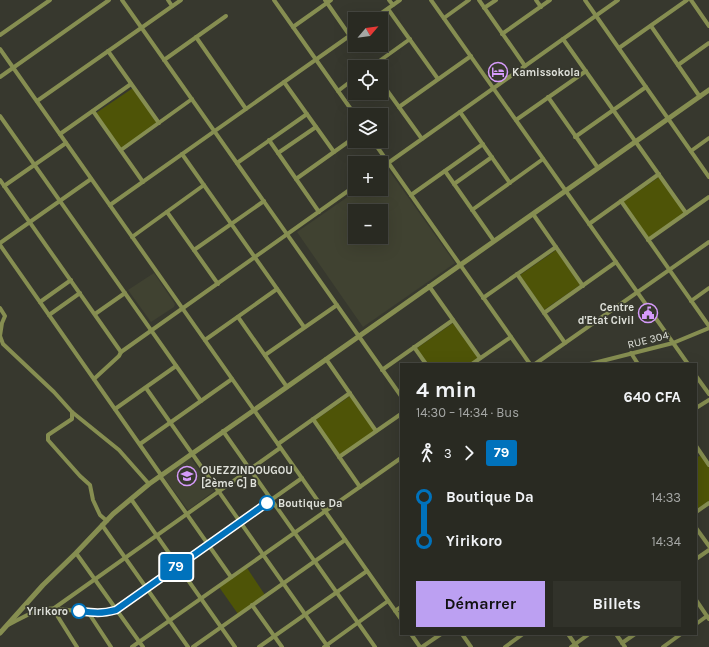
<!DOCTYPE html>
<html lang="fr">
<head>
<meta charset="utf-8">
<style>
	:root { --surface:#292a22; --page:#31322a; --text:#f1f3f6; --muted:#a5a7a5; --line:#454640; --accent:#bca0f2 }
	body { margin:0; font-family:Karla,sans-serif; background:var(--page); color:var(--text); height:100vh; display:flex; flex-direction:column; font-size:15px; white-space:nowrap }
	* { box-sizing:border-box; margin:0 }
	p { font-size:13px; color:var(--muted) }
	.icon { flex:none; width:22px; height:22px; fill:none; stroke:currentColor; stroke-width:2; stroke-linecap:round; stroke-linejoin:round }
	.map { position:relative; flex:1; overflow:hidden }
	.drawer { position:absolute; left:400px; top:363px; width:297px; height:272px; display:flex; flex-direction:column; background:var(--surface); border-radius:0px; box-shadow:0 4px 16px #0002,0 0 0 1px var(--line) }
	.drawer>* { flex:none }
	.badge { padding:0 8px; border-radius:3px; font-size:14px; line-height:26px }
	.needle { width:26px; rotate:61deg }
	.tools { position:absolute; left:348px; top:12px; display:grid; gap:8px }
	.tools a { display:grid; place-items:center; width:40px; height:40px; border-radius:0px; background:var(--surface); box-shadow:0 4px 16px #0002,0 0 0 1px var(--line); font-size:20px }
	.map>.badge { position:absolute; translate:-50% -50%; box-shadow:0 0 0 2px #fff }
	.legs { display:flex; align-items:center; gap:6px; height:44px; padding:0 16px; font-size:13px }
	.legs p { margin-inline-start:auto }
	.head { display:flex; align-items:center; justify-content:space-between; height:68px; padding:0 16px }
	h1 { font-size:22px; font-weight:700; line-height:30px }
	.primary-button { display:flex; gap:8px; margin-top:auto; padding:8px 16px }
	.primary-button a { flex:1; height:46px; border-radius:0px; background:var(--accent); color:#111; font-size:16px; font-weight:700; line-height:46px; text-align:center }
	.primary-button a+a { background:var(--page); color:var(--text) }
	ul { padding:0 16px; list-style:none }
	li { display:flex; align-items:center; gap:14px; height:44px; font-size:15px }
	li i { display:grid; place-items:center; width:6px; height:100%; margin:0 5px; background:currentColor }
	li i::after { content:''; width:10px; height:10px; margin:-5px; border:3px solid; border-radius:50%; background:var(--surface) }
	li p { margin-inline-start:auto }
	li:first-child i { background:linear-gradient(#0000 50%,currentColor 0) }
	li:last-child i { background:linear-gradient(currentColor 50%,#0000 0) }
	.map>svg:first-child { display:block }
</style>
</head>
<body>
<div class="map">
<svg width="709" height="647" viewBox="0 0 709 647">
	<rect width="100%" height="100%" fill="#37382e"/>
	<g fill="#404231" fill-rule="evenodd">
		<path d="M388,169L455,263L363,327L297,232L359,189H381V173ZM355,211H381V237H355Z"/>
		<polygon points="154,273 175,304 174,307 151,322 128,290"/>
		<polygon points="190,457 214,491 188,510 163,476"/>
	</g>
	<g fill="#4e5407">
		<polygon points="133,88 157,123 121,148 96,113"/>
		<polygon points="659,177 684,213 648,238 623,202"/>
		<polygon points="556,250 580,285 544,310 520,275"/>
		<polygon points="453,323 478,358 470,364 428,364 417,348"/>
		<polygon points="350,396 375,431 339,456 314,421"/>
		<polygon points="701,455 709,466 709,501 696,510 696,458"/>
		<polygon points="247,568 265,595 238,614 219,587"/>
	</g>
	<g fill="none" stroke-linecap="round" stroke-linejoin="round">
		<g stroke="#868e51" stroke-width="4">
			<polyline points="122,0 401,396"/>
			<polyline points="168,0 172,6"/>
			<polyline points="274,0 355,115"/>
			<polyline points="325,0 350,36"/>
			<polyline points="389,0 393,5"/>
			<polyline points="431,0 688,364"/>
			<polyline points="479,0 525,66"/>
			<polyline points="536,0 541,7"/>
			<polyline points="585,0 709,177"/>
			<polyline points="691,0 709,26"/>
			<polyline points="484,8 496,0"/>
			<polyline points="388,9 438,79"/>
			<polyline points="444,18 469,0"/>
			<polyline points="373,19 400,0"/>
			<polyline points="651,26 700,97"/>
			<polyline points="293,27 331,0"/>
			<polyline points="502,34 550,0"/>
			<polyline points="0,35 50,0"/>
			<polyline points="196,37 246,109"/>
			<polyline points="563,39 686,213"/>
			<polyline points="619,48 687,0"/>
			<polyline points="0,49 401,619"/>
			<polyline points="108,51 159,123"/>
			<polyline points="164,60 226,16"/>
			<polyline points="678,65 709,43"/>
			<polyline points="371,67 410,39"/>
			<polyline points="0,77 109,0"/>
			<polyline points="284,82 334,152"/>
			<polyline points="381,82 422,139"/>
			<polyline points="338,91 355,78"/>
			<polyline points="548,97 598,168"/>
			<polyline points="37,101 181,0"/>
			<polyline points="399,107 471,56"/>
			<polyline points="93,111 143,182"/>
			<polyline points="460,112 510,183"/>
			<polyline points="0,116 201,401"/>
			<polyline points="516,120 586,71"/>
			<polyline points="60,134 131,84"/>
			<polyline points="575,137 646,87"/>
			<polyline points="269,140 319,212"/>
			<polyline points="373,141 530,364"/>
			<polyline points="121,150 192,99"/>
			<polyline points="691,151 709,138"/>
			<polyline points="278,153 316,127"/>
			<polyline points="182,154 304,327"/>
			<polyline points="237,163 307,114"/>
			<polyline points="381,168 618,0"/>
			<polyline points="445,171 494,241"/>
			<polyline points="296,179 355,137"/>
			<polyline points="0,180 121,352"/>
			<polyline points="454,184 492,157"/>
			<polyline points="4,186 66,143"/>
			<polyline points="411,195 483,144"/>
			<polyline points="621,201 709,326"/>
			<polyline points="110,205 355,32"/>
			<polyline points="472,210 543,159"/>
			<polyline points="167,212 218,284"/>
			<polyline points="533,214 583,286"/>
			<polyline points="589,224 659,174"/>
			<polyline points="132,237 204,185"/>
			<polyline points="648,240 709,197"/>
			<polyline points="0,243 91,179"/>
			<polyline points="0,245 161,475"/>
			<polyline points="194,250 264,201"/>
			<polyline points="517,274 565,343"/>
			<polyline points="429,286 480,358"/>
			<polyline points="483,298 556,247"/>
			<polyline points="691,301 709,288"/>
			<polyline points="40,302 71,280"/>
			<polyline points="0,308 5,316 2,323 0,336"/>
			<polyline points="544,313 616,262"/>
			<polyline points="95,314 125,293"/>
			<polyline points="49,315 80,293"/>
			<polyline points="238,317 287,387"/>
			<polyline points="0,336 3,344 54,392 72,412 119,450 149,484"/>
			<polyline points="205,340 277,289"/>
			<polyline points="414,347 426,364"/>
			<polyline points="631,353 638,364"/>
			<polyline points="265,355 337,305"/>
			<polyline points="326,359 376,431"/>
			<polyline points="472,364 511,337"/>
			<polyline points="535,364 709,242"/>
			<polyline points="590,364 673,343 709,328"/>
			<polyline points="382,370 453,320"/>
			<polyline points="696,376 709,394"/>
			<polyline points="94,379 119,356 121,352 355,186"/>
			<polyline points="146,388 328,647"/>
			<polyline points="696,408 709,400"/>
			<polyline points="115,409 176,366"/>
			<polyline points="72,412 72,419 48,435 48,440 80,476 90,485 93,500 100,515 107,521"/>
			<polyline points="313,419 360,487"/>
			<polyline points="223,431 375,647"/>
			<polyline points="140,444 232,379"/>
			<polyline points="278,444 350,393"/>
			<polyline points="696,446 709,465"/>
			<polyline points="339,457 401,414"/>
			<polyline points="160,476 231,577"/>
			<polyline points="131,499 235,647"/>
			<polyline points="696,512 709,503"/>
			<polyline points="102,525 188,647"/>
			<polyline points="696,528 709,546"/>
			<polyline points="76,553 143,647"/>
			<polyline points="696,559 709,550"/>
			<polyline points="696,600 709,619"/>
			<polyline points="252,605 282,647"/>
			<polyline points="395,611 401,607"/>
			<polyline points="88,612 111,647"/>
			<polyline points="696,624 707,616"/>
			<path d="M8,625C20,619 32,611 45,609C65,606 85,616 104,613C108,612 112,611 116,610L302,478"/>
			<polyline points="411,634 420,647"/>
			<polyline points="462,634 471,647"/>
			<polyline points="568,634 577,647"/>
			<polyline points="616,634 625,647"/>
			<polyline points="622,643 635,634"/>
			<polyline points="77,647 53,609 280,448"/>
			<polyline points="132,647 401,458"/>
			<polyline points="193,647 345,540"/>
			<polyline points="259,647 367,571"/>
			<polyline points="324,647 388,601"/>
			<polyline points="422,647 441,634"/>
			<polyline points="505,647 523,634"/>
			<polyline points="571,647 589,634"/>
			<polyline points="663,647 681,634"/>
		</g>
		<polyline stroke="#868e51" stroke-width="5" points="0,633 43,585 76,553 113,514 149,484 709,90"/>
	</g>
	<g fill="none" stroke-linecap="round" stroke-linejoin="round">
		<g stroke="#fff" stroke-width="9">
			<path id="line-1" d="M79,611C94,613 101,614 116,610L267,503"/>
		</g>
		<use href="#line-1" stroke="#0072bc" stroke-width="6"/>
	</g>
	<defs>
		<g id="hotel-ring" transform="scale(1)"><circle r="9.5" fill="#37382e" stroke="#d69bfa" stroke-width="1.5"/><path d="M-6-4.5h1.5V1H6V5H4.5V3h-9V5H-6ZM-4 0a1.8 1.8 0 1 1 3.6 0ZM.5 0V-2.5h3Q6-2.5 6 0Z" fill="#d69bfa"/></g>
		<g id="civic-ring" transform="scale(1)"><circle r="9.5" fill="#37382e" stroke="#d69bfa" stroke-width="1.5"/><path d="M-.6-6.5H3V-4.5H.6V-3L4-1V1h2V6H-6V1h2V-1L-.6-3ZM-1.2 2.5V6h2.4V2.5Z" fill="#d69bfa"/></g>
		<g id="school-ring" transform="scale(1)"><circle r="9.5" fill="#37382e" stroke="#d69bfa" stroke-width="1.5"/><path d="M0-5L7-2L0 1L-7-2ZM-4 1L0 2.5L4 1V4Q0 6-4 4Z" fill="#d69bfa"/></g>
	</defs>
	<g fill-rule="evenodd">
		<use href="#hotel-ring" x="498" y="72"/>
		<use href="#civic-ring" x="648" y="313"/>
		<use href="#school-ring" x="187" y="476"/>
	</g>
	<g fill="#fff" stroke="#0072bc" stroke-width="2">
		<circle cx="267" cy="503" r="7"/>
		<circle cx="79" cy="611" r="7"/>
	</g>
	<g text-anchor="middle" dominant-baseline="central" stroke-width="3.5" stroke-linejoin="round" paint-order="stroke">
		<g font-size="11" font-weight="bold" fill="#dfe1da" stroke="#37382e" text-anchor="start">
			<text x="512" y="72">Kamissokola</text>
			<text x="634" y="307" text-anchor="end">Centre<tspan x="634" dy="13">d'Etat Civil</tspan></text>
			<text x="201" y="470">OUEZZINDOUGOU<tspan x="201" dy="13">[2ème C] B</tspan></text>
		</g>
		<g font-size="11" fill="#dfe1da" stroke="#37382e">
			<text transform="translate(648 340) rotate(-14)">RUE 304</text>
		</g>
		<g font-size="11" font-weight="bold" fill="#dfe1da" stroke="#37382e" text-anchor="start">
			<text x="278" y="503">Boutique Da</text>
			<text x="68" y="611" text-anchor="end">Yirikoro</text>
		</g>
	</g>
</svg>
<div class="tools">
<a><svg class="needle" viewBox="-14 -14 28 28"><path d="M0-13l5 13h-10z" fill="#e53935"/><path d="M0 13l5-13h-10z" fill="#a5a7a5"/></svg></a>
<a><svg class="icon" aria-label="locate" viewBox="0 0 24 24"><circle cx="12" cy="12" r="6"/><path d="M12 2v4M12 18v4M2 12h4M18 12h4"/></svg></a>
<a><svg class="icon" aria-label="layers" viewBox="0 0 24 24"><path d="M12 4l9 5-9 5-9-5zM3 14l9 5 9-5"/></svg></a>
<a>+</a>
<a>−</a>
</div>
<b class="badge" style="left:176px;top:567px;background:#0072bc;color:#fff">79</b>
<section class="drawer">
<div class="head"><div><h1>4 min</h1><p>14:30 – 14:34 · Bus</p></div><b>640 CFA</b></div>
<div class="legs"><svg class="icon" aria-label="walk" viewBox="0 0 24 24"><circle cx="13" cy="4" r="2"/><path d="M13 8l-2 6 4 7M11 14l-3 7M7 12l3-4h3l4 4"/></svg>3<svg class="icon" aria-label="forward" viewBox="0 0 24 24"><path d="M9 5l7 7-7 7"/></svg><b class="badge" style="background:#0072bc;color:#fff">79</b></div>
<ul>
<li><i style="color:#0072bc"></i><b>Boutique Da</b><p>14:33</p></li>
<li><i style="color:#0072bc"></i><b>Yirikoro</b><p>14:34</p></li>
</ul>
<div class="primary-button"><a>Démarrer</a><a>Billets</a></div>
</section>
</div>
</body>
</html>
